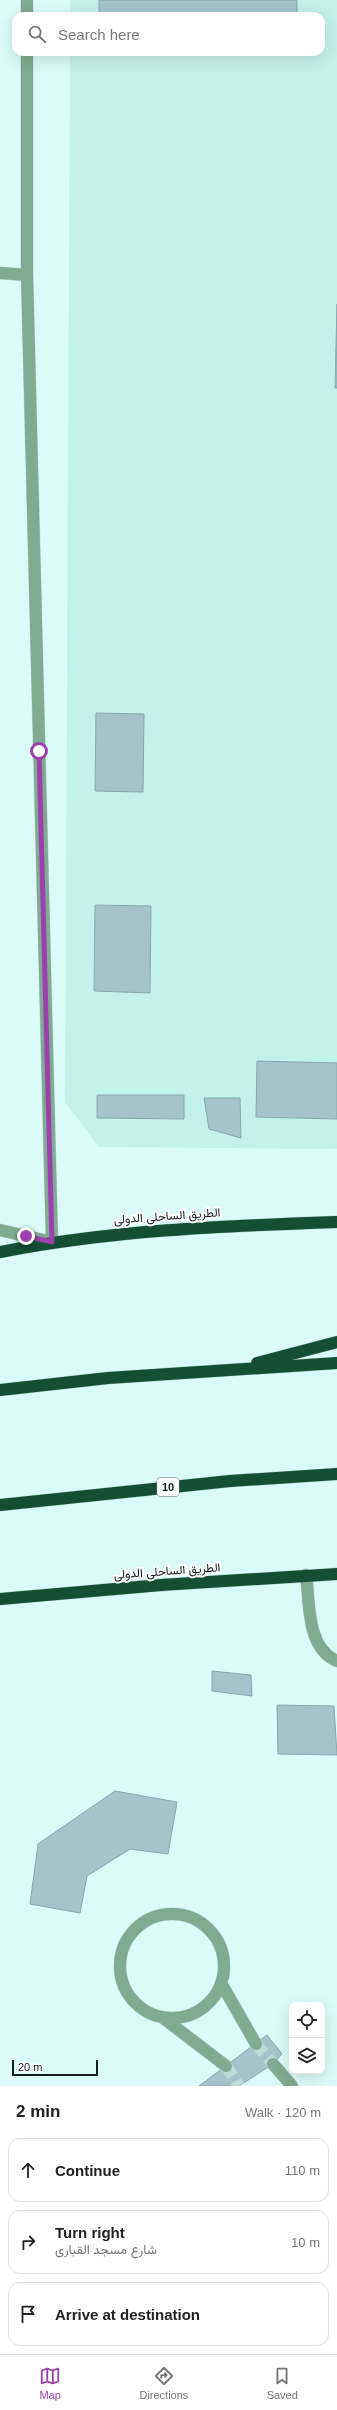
<!DOCTYPE html>
<meta charset="utf-8">
<style>
:root{--surface:#fff;--page:#f6f6f6;--text:#222;--muted:#767676;--line:#e0e0e0;--accent:#9c41ac}
body{margin:0;font-family:Arial,Vazirmatn,sans-serif;background:var(--page);color:var(--text)}
.controls{position:absolute;right:12px;bottom:12px;display:grid;overflow:hidden;border-radius:8px;box-shadow:0 4px 16px #0002}
.controls button{width:36px;height:36px;display:grid;place-items:center;padding:0;border:0;border-bottom:1px solid var(--line);background:var(--surface);color:var(--text);font:20px sans-serif}
.scale{position:absolute;left:12px;bottom:10px;width:86px;box-sizing:border-box;padding-left:4px;border:2px solid #111d1c;border-top:0;font-size:11px;line-height:14px;white-space:nowrap;color:#111d1c;-webkit-text-stroke:3px #fff;paint-order:stroke}
.stop{position:absolute;width:12px;height:12px;margin:-9px;border:3px solid #9c41ac;border-radius:50%;background:#fff}
.stop.end{background:#9c41ac;border-color:#fff;box-shadow:0 1px 4px #0008}
.list{margin:0;padding:0;list-style:none}
h2{display:flex;justify-content:space-between;align-items:center;height:52px;margin:0;padding:0 16px;font-size:17px}
h2 small{font-size:13px;font-weight:400;color:var(--muted)}
.list li{display:grid;grid-template-columns:26px 1fr auto;gap:12px;align-items:center;box-sizing:border-box;height:64px;margin:0 8px 8px;padding:0 8px;border:1px solid var(--line);border-radius:12px}
.list b{display:block;font-size:15px;white-space:nowrap}
.list p{margin:0;font-size:13px;white-space:nowrap;color:var(--muted)}
.list em{font-size:13px;font-style:normal;color:var(--muted)}
.icon{flex:none;width:22px;height:22px;fill:none;stroke:currentColor;stroke-width:2;stroke-linecap:round;stroke-linejoin:round}
.map{position:relative;flex:none;width:337px;height:2086px;overflow:hidden}
.search{position:absolute;background:var(--surface);box-shadow:0 4px 16px #0002;left:12px;right:12px;top:12px;height:44px;display:flex;align-items:center;gap:10px;box-sizing:border-box;padding:0 14px;border-radius:12px;color:var(--muted);font-size:15px}
.sheet{height:268px;background:var(--surface)}
nav{display:flex;justify-content:space-around;align-items:center;box-sizing:border-box;height:56px;border-top:1px solid var(--line);background:var(--surface);font-size:11px;color:var(--muted)}
nav a{display:grid;justify-items:center;gap:2px}
nav .on{color:var(--accent)}
.map>svg:first-child{display:block}
.built{fill:#c5f1eb}
.building{fill:#a4c3cb;stroke:#87a6ad}
.lines{fill:none;stroke-linecap:round;stroke-linejoin:round}
.minor-tunnel{stroke:#bcdad6;stroke-width:12;stroke-dasharray:12 6;stroke-linecap:butt}
.minor-casing{stroke:#bad7d4;stroke-width:13}
.highway-casing{stroke:#bad7d4;stroke-width:13}
.minor{stroke:#81aa92;stroke-width:12}
.highway{stroke:#144e34;stroke-width:12}
.route{stroke:#9c41ac;stroke-width:5}
.labels{text-anchor:middle;stroke-width:4;stroke-linejoin:round;paint-order:stroke}
.shield{fill:#fff;stroke:#586160;stroke-width:1}
.shield-label{font-size:11px;font-weight:bold;fill:#111d1c}
.street-label{font-size:12px;fill:#111d1c;stroke:#fff}
</style>
<div class="map">
<svg width="337" height="2086" viewBox="0 0 337 2086">
<rect width="100%" height="100%" fill="#dafbf7"/>
<path class="built" d="M70 0H337V1149L99 1147 65 1102 70 52H321V16H70Z"/>
<path class="building" d="M99 0H297V16H99Z
M337 304V388H335Z
M96 713 144 714 143 792 95 791Z
M95 905 151 906 150 993 94 991Z
M257 1061 337 1063V1119L256 1117Z
M97 1095H184V1119L97 1118Z
M204 1098H240L241 1138 209 1129Z
M212 1671 251 1675 252 1696 212 1691Z
M277 1705 334 1706 337 1755 278 1754Z
M115 1791 177 1802 168 1854 130 1849 87 1876 80 1913 30 1904 38 1844Z
M267 2035 282 2054 273 2064 239 2086H199Z"/>
<g class="lines">
<path class="minor-tunnel" d="M256 2044 273 2064
M226 2066 239 2086"/>
<defs>
<path id="minor" d="M27 0V16
M0 273 27 275
M0 1230 52 1242 27 275V52
M306 1575C310 1603 306 1648 337 1661
M120 1966a52 52 0 1 1 104 0a52 52 0 1 1-104 0Z
M221 1983 256 2044
M162 2017 226 2066
M273 2064 292 2086"/>
<path id="highway" d="M0 1252C113 1230 222 1226 337 1222
M257 1363 337 1342
M0 1390 108 1378 337 1363
M0 1505 230 1481 337 1474
M0 1599 161 1585 337 1574"/>
</defs>
<use href="#minor" class="minor-casing"/>
<use href="#highway" class="highway-casing"/>
<use href="#minor" class="minor"/>
<use href="#highway" class="highway"/>
</g>
<g class="lines">
<path class="route" d="M26 1236 52 1242 39 751"/>
</g>
<g class="labels">
<rect class="shield" x="157" y="1478" width="22" height="18" rx="3"/>
<g class="shield-label">
<text x="168" y="1491">10</text>
</g>
<g class="street-label">
<text transform="translate(167 1216) rotate(-4)" y="4">الطريق الساحلى الدولى</text>
<text transform="translate(167 1571) rotate(-4)" y="4">الطريق الساحلى الدولى</text>
</g>
</g>
</svg>
<div class="controls">
<button><svg class="icon" aria-label="locate" viewBox="0 0 24 24"><circle cx="12" cy="12" r="6"/><path d="M12 2v4M12 18v4M2 12h4M18 12h4"/></svg></button>
<button><svg class="icon" aria-label="layers" viewBox="0 0 24 24"><path d="M12 4l9 5-9 5-9-5zM3 14l9 5 9-5"/></svg></button>
</div>
<div class="scale">20 m</div>
<div class="stop" style="left:39px;top:751px"></div>
<div class="stop end" style="left:26px;top:1236px"></div>
<div class="search"><svg class="icon" aria-label="search" viewBox="0 0 24 24"><circle cx="10" cy="10" r="6"/><path d="M15 15l6 6"/></svg>Search here</div>
</div>
<section class="sheet">
<h2>2 min<small>Walk · 120 m</small></h2>
<ul class="list">
<li><svg class="icon" aria-label="ahead" viewBox="0 0 24 24"><path d="M12 20V5M6 11l6-6 6 6"/></svg><div><b>Continue</b></div><em>110 m</em></li>
<li><svg class="icon" aria-label="right" viewBox="0 0 24 24"><path d="M7 20v-9h11M14 6l5 5-5 5"/></svg><div><b>Turn right</b><p>شارع مسجد القبارى</p></div><em>10 m</em></li>
<li><svg class="icon" aria-label="arrive" viewBox="0 0 24 24"><path d="M6 21V4h12l-3 4 3 4H6"/></svg><div><b>Arrive at destination</b></div></li>
</ul>
</section>
<nav>
<a class="on"><svg class="icon" aria-label="map" viewBox="0 0 24 24"><path d="M3 6l6-2 6 2 6-2v14l-6 2-6-2-6 2zM9 4v14M15 6v14"/></svg>Map</a>
<a><svg class="icon" aria-label="directions" viewBox="0 0 24 24"><path d="M12 3l9 9-9 9-9-9zM9 14v-3h6M13 9l2 2-2 2"/></svg>Directions</a>
<a><svg class="icon" aria-label="saved" viewBox="0 0 24 24"><path d="M7 4h10v16l-5-4-5 4z"/></svg>Saved</a>
</nav>
